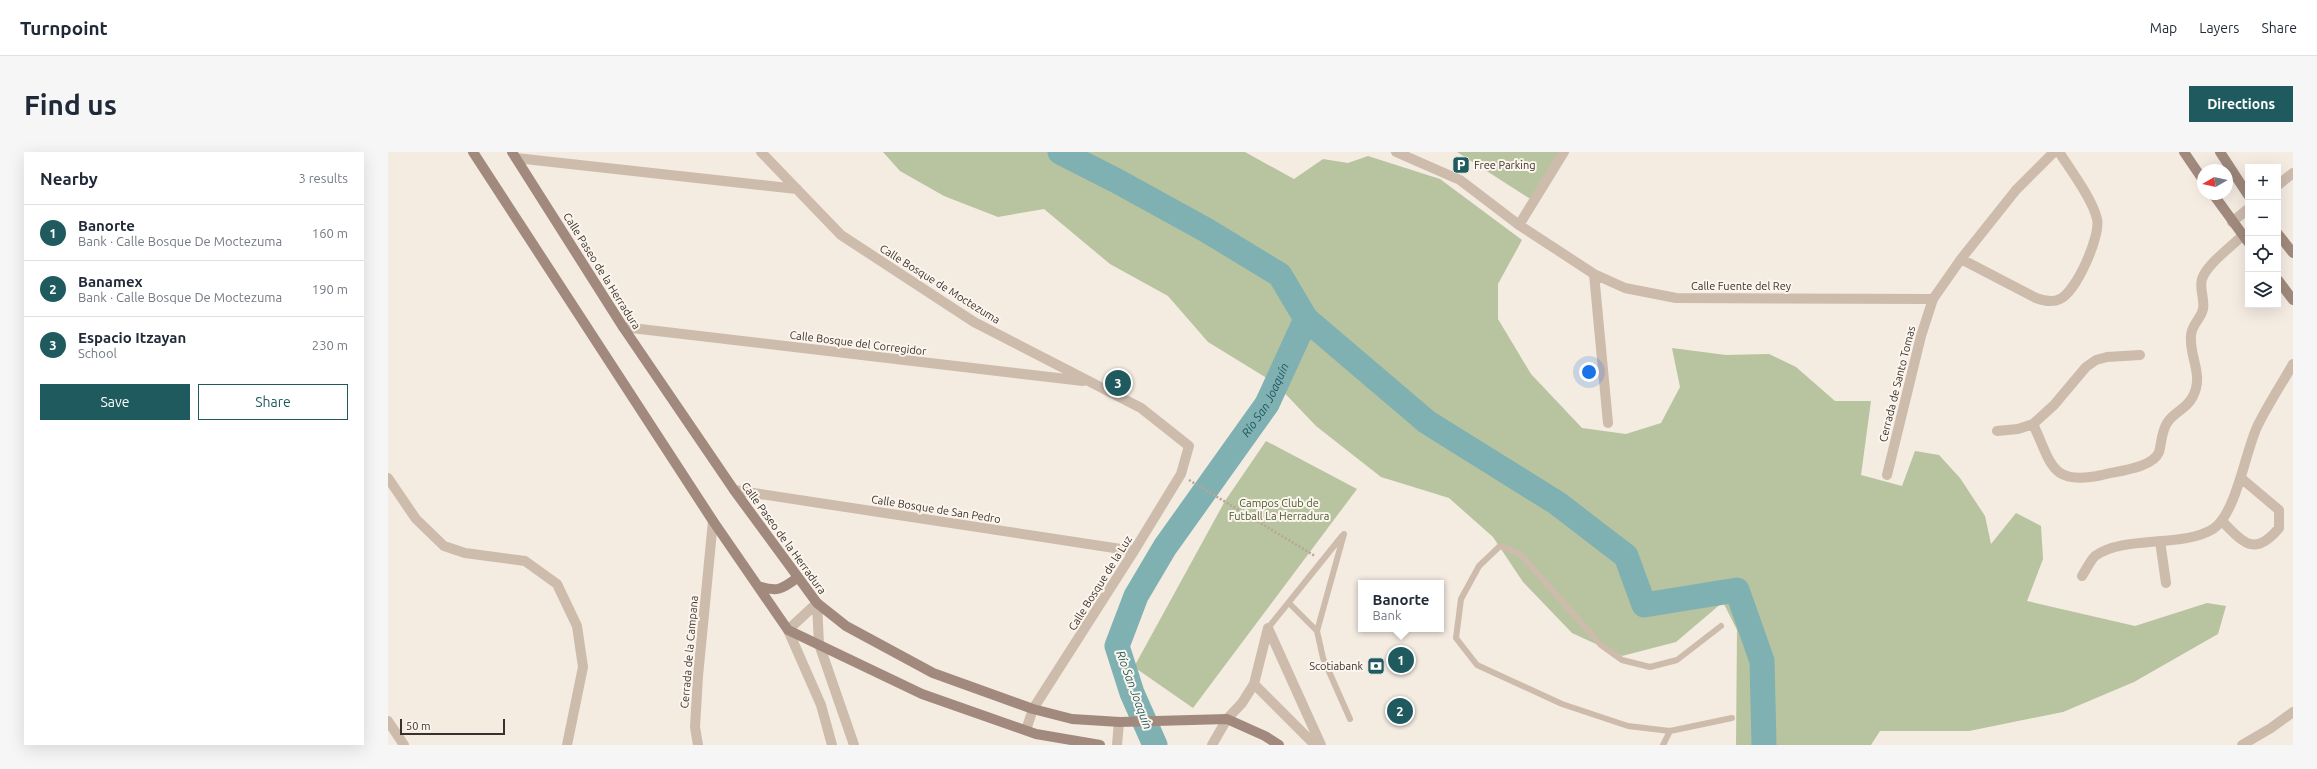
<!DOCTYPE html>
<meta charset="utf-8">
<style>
:root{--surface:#fff;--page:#f6f6f7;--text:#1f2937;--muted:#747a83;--line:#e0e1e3;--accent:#1f5a5e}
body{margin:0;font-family:Ubuntu,sans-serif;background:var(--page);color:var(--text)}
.controls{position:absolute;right:12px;top:12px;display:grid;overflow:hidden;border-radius:0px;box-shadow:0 4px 16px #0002}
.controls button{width:36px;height:36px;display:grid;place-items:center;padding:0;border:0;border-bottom:1px solid var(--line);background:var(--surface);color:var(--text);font:20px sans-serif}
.compass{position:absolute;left:1809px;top:12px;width:36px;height:36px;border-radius:50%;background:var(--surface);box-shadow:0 4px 16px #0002;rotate:261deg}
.scale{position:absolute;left:12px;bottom:10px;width:105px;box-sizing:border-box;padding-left:4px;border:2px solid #3b302b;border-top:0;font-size:11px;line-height:14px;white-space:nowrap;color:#3b302b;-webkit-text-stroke:3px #fbf5ee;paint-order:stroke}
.you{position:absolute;left:1201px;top:220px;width:14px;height:14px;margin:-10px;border:3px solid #fff;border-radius:50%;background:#1a73e8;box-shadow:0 0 0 6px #1a73e833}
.badge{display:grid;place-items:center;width:26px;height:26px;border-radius:50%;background:var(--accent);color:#fff;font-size:13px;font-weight:700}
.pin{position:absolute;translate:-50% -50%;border:2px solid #fff;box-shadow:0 1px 4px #0006}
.popup{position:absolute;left:970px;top:428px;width:86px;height:52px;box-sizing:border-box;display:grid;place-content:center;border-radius:0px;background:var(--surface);filter:drop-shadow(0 1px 3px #0005);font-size:13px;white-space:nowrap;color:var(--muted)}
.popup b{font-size:15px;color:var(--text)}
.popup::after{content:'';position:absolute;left:50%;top:100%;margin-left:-8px;border:8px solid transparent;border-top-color:var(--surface)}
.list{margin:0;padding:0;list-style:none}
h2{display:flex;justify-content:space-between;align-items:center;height:52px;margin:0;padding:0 16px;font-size:17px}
h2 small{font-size:13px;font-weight:400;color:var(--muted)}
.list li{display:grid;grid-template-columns:26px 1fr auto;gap:12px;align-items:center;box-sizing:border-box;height:56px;padding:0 16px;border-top:1px solid var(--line)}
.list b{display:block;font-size:15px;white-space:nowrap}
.list p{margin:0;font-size:13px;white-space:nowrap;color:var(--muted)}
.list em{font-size:13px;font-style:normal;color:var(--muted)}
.actions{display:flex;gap:8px;padding:12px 16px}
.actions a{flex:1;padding:9px 0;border:1px solid var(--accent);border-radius:0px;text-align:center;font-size:14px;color:var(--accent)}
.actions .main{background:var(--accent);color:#fff}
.icon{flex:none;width:22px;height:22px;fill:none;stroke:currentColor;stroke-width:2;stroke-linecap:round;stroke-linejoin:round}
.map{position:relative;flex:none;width:1905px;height:593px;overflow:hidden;border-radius:0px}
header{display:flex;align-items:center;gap:24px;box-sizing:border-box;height:56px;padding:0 20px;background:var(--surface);border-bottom:1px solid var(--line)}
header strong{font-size:19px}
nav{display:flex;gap:22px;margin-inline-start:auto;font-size:14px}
.intro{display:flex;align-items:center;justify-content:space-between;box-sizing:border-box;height:96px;padding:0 24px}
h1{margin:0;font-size:28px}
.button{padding:10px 18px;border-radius:0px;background:var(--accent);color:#fff;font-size:14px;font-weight:700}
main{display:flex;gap:24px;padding:0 24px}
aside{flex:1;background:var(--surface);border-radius:0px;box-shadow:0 4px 16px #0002}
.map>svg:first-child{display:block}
.green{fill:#b8c4a0}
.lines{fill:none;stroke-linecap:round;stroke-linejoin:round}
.river{stroke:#7fb0b2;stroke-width:25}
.path{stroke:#b9a596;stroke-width:2.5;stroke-dasharray:2 2;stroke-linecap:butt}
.lane{stroke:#cdbbac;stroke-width:6}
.street{stroke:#cdbbac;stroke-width:10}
.secondary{stroke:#a18a7d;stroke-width:10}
.labels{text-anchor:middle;stroke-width:4;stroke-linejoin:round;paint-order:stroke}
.poi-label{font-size:11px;fill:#3b302b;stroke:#fbf5ee;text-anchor:start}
.street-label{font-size:11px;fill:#3b302b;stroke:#fbf5ee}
.park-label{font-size:11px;fill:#4a5a2e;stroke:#fbf5ee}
.water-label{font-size:12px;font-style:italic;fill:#1f5a5e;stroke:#fbf5ee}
</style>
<header>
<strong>Turnpoint</strong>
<nav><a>Map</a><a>Layers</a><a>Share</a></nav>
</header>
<div class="intro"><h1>Find us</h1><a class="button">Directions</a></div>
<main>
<aside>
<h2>Nearby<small>3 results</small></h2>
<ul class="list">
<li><span class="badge">1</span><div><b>Banorte</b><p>Bank · Calle Bosque De Moctezuma</p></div><em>160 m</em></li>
<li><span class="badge">2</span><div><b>Banamex</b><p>Bank · Calle Bosque De Moctezuma</p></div><em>190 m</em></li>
<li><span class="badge">3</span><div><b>Espacio Itzayan</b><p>School</p></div><em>230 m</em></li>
</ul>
<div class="actions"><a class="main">Save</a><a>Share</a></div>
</aside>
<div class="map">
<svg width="1905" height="593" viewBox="0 0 1905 593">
<rect width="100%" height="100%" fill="#f4ebe1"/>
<path class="green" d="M495 0H857L906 27 935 7 960 11 980 4 1052 27 1134 88 1110 132V167L1143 222 1194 276 1238 282 1273 271 1292 235 1284 196 1338 203 1381 202 1408 215 1447 249H1483L1473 323 1514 334 1527 299 1551 303 1572 326 1597 364 1603 392 1628 361 1653 374 1655 407 1639 449 1747 474 1819 451 1838 454 1830 482 1746 530 1675 560 1581 579H1492L1483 593H1348L1349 478 1335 450 1288 490 1234 504 1184 481 1135 430 1105 385 1061 346 993 325 928 274 887 231 820 190 780 144 722 112 656 57 610 65 556 44 512 19Z
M1069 0H1174L1144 48Z
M878 289 969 337 805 556 746 515 837 349Z"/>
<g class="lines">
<g class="river">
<path d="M672 0 729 29 818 78 892 123 918 167 1039 270 1169 351 1238 404 1256 453 1349 438 1374 509 1376 593"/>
<path id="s1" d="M767 593 744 541 729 494 748 444 777 395 879 252 918 167"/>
</g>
<path class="path" d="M801 328 927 404"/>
<path class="lane" d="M956 382 929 479 935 506 962 567
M901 451 929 479
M1333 474 1289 508 1262 515 1234 508 1213 493 1132 402 1112 394 1091 414 1073 447 1068 486 1089 513 1174 552 1240 574 1282 579 1344 566
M880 476 954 384
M1275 593 1282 579"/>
<path class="street" d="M373 0 453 83 586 170 753 256 801 294 793 322 746 399 645 557 638 578
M1008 0 1072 28 1131 73 1206 122 1237 136 1288 146 1545 147
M128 6 409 37
M1890 33 1905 21
M1844 70 1860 57
M1131 73 1176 0
M1573 107 1648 146C1656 149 1664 151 1672 147 1688 140 1713 84 1709 67 1705 48 1682 17 1671 0
M1206 122 1220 271
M235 175 695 229
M1752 203 1719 205 1708 208 1698 215 1666 253 1645 272C1664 312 1662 334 1714 323 1729 319 1765 316 1771 300 1774 290 1773 281 1779 271 1785 261 1798 257 1804 246 1817 223 1801 206 1803 184 1803 173 1813 167 1815 157 1817 147 1811 137 1814 127 1818 113 1844 94 1855 83
M1609 279 1630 277 1645 272
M1499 323 1533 184 1545 147 1573 107 1628 38 1666 0
M0 326 28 367 56 394 77 401 137 409 169 432 189 474 195 515 179 593
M346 338 746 399
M1834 369C1855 390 1866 406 1891 376V358L1853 326
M1772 389 1778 431
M1694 424C1698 418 1702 409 1707 404 1736 383 1794 396 1825 377 1848 362 1857 301 1869 275 1879 254 1893 233 1905 212
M429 451 400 478 433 553 444 593
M429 451 431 492 466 593
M880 476 933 593
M866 532 927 593
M0 569 16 593
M310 593 307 575 310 524 325 369
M729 593 731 570
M824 593 839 567 854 551 866 532 880 476
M1854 593 1883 576 1905 560"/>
<path class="secondary" d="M85 0 325 369 400 478 534 542 648 582 712 593
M124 0 235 175 346 338 429 451 458 474 545 521 645 557 684 567 732 570 839 567 877 584 891 593
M1796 0 1815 28
M1832 0 1860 43
M1825 42 1860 90
M1890 82 1905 101
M1890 128 1905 148
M370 434C389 440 393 438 409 426"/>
</g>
<defs>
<symbol id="parking-square" viewBox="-11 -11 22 22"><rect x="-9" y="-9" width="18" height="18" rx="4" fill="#1f5a5e" stroke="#fbf5ee"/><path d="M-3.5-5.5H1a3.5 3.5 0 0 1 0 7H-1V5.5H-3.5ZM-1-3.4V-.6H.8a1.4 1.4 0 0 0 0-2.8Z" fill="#fff"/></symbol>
<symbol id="bank-square" viewBox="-11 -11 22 22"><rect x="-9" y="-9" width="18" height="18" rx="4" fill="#1f5a5e" stroke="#fbf5ee"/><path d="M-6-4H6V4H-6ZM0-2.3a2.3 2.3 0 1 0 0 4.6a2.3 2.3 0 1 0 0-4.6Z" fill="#fff"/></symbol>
</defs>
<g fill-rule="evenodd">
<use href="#parking-square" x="1063" y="3" width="20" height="20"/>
<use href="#bank-square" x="978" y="504" width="20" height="20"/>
</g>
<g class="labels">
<g class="poi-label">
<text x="1086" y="17">Free Parking</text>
<text x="975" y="518" text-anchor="end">Scotiabank</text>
</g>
<g class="street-label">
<text transform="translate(214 119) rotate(58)" y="4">Calle Paseo de la Herradura</text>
<text transform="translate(552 132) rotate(32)" y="4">Calle Bosque de Moctezuma</text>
<text x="1353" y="138">Calle Fuente del Rey</text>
<text transform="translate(470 191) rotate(7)" y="4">Calle Bosque del Corregidor</text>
<text transform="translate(1509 232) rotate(-76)" y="4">Cerrada de Santo Tomas</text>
<text transform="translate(548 357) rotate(9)" y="4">Calle Bosque de San Pedro</text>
<text transform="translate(396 386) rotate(54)" y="4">Calle Paseo de la Herradura</text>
<text transform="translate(712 431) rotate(-58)" y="4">Calle Bosque de la Luz</text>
<text transform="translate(301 500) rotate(-85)" y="4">Cerrada de la Campana</text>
</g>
<g class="park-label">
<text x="891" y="355">Campos Club de<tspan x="891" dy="13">Futball La Herradura</tspan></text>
</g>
<g class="water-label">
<text dy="4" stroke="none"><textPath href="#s1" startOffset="395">Río San Joaquín</textPath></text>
<text transform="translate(746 538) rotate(70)" y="4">Río San Joaquín</text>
</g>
</g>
</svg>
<div class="controls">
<button>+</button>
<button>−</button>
<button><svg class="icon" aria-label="locate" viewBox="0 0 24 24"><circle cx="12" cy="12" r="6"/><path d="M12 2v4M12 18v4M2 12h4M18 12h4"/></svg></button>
<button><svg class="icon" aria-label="layers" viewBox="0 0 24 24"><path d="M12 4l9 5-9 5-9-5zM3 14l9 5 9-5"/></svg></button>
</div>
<svg class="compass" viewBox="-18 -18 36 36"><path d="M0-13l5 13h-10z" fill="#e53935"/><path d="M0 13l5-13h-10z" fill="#747a83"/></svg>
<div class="scale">50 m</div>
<div class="you"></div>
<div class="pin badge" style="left:1013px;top:508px">1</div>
<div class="popup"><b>Banorte</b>Bank</div>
<div class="pin badge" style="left:1012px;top:559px">2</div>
<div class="pin badge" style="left:730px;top:231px">3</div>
</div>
</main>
